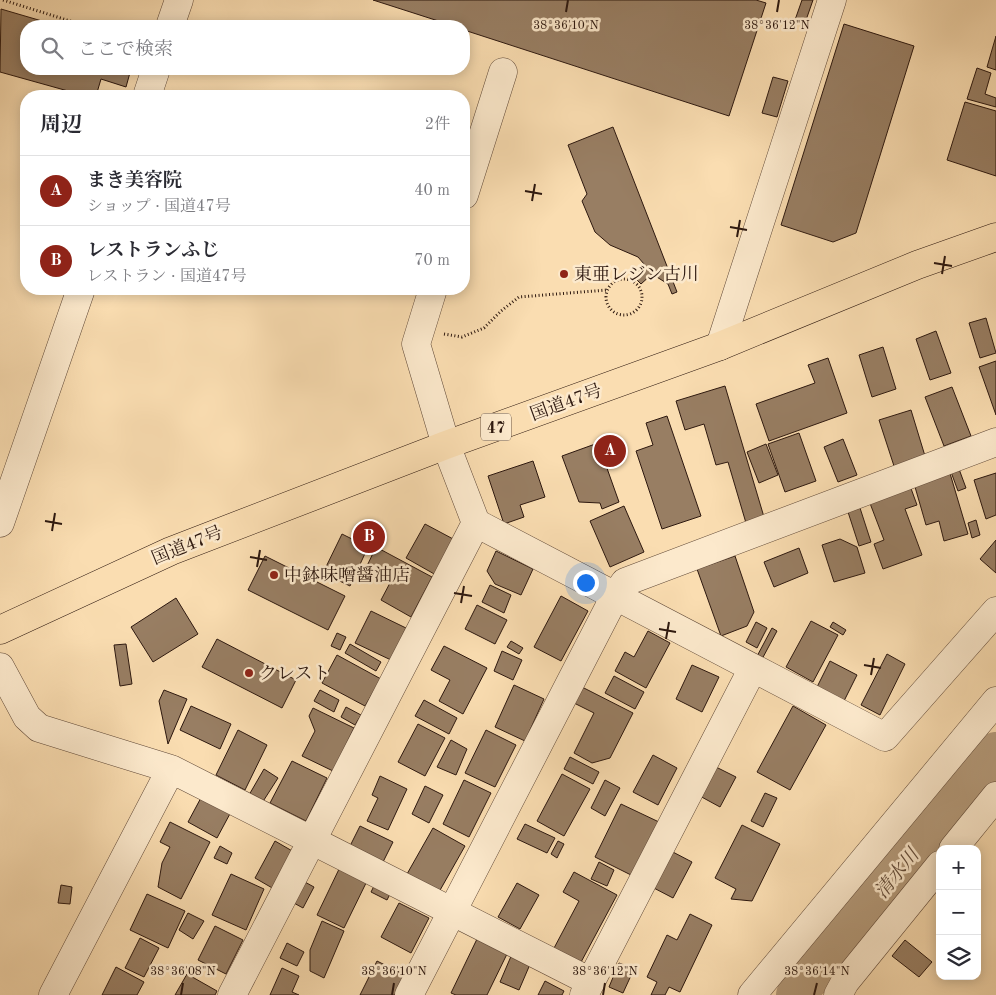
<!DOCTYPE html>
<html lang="ja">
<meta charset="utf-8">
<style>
:root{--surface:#fff;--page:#f7f7f7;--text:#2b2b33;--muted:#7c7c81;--line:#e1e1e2;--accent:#8f2418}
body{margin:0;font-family:"Old Standard TT","Noto Serif JP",serif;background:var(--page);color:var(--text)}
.controls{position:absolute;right:15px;bottom:15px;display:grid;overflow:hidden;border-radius:10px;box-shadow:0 2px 12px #0003}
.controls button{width:45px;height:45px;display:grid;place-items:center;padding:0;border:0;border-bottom:1px solid var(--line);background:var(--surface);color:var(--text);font:25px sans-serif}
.you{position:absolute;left:585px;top:582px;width:18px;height:18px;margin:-12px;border:4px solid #fff;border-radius:50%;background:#1a73e8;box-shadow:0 0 0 8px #1a73e833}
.badge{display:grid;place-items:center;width:32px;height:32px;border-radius:50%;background:var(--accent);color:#fff;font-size:16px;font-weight:700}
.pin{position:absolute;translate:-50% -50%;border:2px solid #fff;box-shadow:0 1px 5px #0006}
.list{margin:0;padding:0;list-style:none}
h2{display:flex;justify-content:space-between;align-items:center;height:65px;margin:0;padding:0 20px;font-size:21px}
h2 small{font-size:16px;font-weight:400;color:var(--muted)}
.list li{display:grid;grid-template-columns:32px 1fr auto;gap:15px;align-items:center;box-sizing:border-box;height:70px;padding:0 20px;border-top:1px solid var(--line)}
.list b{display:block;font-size:19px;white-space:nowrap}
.list p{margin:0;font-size:16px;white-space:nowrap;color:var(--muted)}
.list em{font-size:16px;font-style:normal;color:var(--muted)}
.icon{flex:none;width:28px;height:28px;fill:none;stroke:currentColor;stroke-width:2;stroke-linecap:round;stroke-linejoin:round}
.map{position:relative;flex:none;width:996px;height:995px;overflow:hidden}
.search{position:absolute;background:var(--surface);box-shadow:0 2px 12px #0003;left:20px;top:20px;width:450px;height:55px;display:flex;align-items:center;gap:12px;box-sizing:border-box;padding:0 18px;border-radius:20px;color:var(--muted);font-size:19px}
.panel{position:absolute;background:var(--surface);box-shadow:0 2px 12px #0003;left:20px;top:90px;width:450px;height:205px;border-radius:20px}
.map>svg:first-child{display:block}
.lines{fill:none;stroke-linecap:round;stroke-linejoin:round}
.river{stroke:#b49a7a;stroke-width:40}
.building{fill:#987e63;stroke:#2d180f}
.minor-casing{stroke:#604938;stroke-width:29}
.highway-casing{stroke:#2d180f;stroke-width:29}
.path{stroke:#2d180f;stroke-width:3;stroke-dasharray:1 2.5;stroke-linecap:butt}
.minor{stroke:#fce9cc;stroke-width:28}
.highway{stroke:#faddb1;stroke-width:28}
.ticks{fill:none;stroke:#2d180f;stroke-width:2}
.poi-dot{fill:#8f2418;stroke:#fce9cc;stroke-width:2}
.labels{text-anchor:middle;stroke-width:5;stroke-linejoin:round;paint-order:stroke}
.shield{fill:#fce9cc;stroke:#6b5748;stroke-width:1}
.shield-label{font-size:16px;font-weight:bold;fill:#2d180f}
.poi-label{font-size:18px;fill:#2d180f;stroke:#fce9cc;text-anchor:start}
.street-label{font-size:18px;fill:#2d180f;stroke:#fce9cc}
.water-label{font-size:19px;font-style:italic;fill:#634c3a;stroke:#fce9cc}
.ticks-label{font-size:12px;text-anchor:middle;fill:#2d180f;stroke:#fce9cc;stroke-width:5;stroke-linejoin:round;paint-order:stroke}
</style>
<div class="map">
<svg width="996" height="995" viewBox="0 0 996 995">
<rect width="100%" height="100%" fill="#faddb1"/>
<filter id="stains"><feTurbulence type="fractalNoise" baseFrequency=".004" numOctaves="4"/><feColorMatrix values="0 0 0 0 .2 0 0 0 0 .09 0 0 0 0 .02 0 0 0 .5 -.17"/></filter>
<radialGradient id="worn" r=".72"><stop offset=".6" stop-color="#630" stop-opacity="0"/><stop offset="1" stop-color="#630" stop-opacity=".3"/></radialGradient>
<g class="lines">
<path class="river" d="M796 995 996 752"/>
</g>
<path class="building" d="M373 0H756L766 3 729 116 464 30V26H454Z
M802 0H813L805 23 795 20Z
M1 9 59 26H26V69H131L126 87 101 79 96 96H86L0 72Z
M844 24 914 46 856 233 833 242 781 225Z
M996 36V70L987 67Z
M977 68 991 73 985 94 996 98V107L967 99Z
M773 77 788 81 777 117 762 113Z
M965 102 996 111V176L947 160Z
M613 127 677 292 672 294 668 284 652 274 641 284 632 275 644 264 638 257 610 245 595 232 582 201 587 194 568 145Z
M986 318 996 353 980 358 969 323Z
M936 331 951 373 930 380 916 339Z
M883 347 896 389 872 397 859 355Z
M828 358 847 413 769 441 756 404 815 383 808 365Z
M996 361V415L979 367Z
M725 386 764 517 746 523 728 462 716 465 704 424 685 430 676 401Z
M952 387 971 436 944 446 925 397Z
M911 410 925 456 894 466 879 420Z
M667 416 701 516 662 529 636 451 653 445 646 423Z
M799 433 816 481 785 492 768 444Z
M843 439 857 475 838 482 824 447Z
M598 443 619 502 602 509 600 503 579 502 562 456Z
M766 444 778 475 759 483 747 452Z
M533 461 545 497 520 505 524 517 504 524 488 476Z
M959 469 966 488 958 491 951 472Z
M949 470 968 534 944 541 939 521 926 525 913 480Z
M996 473V515L986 519 974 480Z
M909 483 917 505 905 509 922 555 883 569 874 544 884 540 868 498Z
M624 506 644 552 610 567 590 521Z
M860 508 871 542 859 546 848 512Z
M976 520 980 535 972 538 968 523Z
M425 524 455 540 436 575 406 558Z
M342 534 368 547 350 586 323 573Z
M840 539 857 547 865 573 834 582 822 545Z
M996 540V573L980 559Z
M376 547 432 577 411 617 381 600 391 581 366 568Z
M799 548 808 573 774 587 764 562Z
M496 551 533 569 521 595 495 584 487 571Z
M265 556 345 596 328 630 248 590Z
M735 556 754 612 747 626 721 636 697 569Z
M490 585 511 595 504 613 482 602Z
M561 596 588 611 561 661 534 647Z
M176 598 198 634 153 662 131 627Z
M477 605 507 620 495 644 465 629Z
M371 611 406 628 391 660 355 643Z
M811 621 838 635 813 682 786 667Z
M756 622 767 628 757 648 746 642Z
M833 622 846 630 843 635 830 627Z
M772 628 777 631 761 661 755 660Z
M648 631 670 643 646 688 615 671 625 652 634 657Z
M337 633 346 637 340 650 331 646Z
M217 639 296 680 282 708 202 667Z
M511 641 523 648 519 654 507 647Z
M126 644 132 684 120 686 114 645Z
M350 644 381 662 376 671 345 653Z
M444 646 487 668 463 714 439 701 450 680 431 670Z
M502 651 522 660 513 680 494 671Z
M887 654 905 664 880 715 861 705Z
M337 655 381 679 365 706 322 683Z
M830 661 857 675 844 701 817 687Z
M692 665 719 677 702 712 676 699Z
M614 676 644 692 635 709 605 693Z
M514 685 544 699 525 741 495 727Z
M580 686 633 713 610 758 592 763 574 753 594 713 572 702Z
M164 690 187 699 168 744 159 701Z
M320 690 339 700 334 712 314 701Z
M424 700 457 718 449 734 415 716Z
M191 706 231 724 220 749 180 730Z
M793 706 826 725 790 790 757 772Z
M346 707 361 715 355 725 341 717Z
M313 708 354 728 333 771 302 756 315 731 309 716Z
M418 724 445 738 425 776 398 762Z
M238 730 267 745 245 790 216 775Z
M486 730 516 745 495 787 465 773Z
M451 740 467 749 456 775 437 767Z
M653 755 677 768 658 805 633 792Z
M570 757 599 772 593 784 564 769Z
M292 761 327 778 306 821 270 803Z
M714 766 736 777 720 807 698 795Z
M264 769 278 778 262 803 249 795Z
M562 774 590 789 564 836 537 821Z
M380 776 407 789 388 830 367 821 378 798 372 795Z
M464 780 491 793 469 837 443 824Z
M605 780 620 788 605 816 591 808Z
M425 786 443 795 429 823 412 814Z
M765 793 777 798 763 827 751 821Z
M203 794 232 810 217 838 188 822Z
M621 804 659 822 633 876 595 857Z
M170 822 210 842 181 899 158 887 162 863 170 847 160 842Z
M525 824 555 838 547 853 517 839Z
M742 825 780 844 752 901 731 899 736 889 715 878Z
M360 826 393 842 382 864 349 848Z
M433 828 465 846 439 892 407 874Z
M275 841 294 852 274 889 255 878Z
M558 841 564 844 557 858 551 854Z
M220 846 232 853 227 864 214 858Z
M669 850 692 862 673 898 650 886Z
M599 862 614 870 607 886 591 879Z
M341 865 368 879 344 928 317 915Z
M574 872 617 895 580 964 553 950 579 901 563 892Z
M231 874 264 889 246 930 212 915Z
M303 881 314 887 303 908 292 902Z
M517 883 539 895 520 929 498 917Z
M375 884 391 892 387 900 371 892Z
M61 885 72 887 70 904 58 903Z
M147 894 185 911 168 948 130 930Z
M399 903 429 918 411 953 381 937Z
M188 913 204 921 193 939 179 930Z
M690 914 712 925 680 992 669 987 665 995H651L657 982 647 977 667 935 677 940Z
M322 921 344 931 324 978 310 971V950Z
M215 926 243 940 226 974 198 960Z
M140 938 159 948 144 977 125 968Z
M477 939 507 954 487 995H456L451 993Z
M905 940 932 962 919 977 892 956Z
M287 943 304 952 297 966 280 958Z
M512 954 531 962 519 990 500 982Z
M377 961 405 975 395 995H360Z
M619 963 634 969 623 993 609 987Z
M116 967 144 982 137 995H102Z
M282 968 299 976 292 992 299 995H270Z
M187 974 217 991 215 995H175Z
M545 981 564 991 562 995H538Z"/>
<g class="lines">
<defs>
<path id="minor" d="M170 26 179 0
M147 96 156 69
M464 195 503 72
M433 289 416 344 446 445 476 523 885 737 996 611
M720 346 832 0
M0 523 81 289
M0 667 27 717 39 728 171 769 591 982
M953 849 996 796
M53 995 171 769
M232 995 476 523
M409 995 615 596 625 582 996 442
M584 995 753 668
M752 995 996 701
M838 995 845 982 940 865"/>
<path id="highway" d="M0 630 171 551 446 445 720 346 917 265 996 237"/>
</defs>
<use href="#minor" class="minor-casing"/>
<use href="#highway" class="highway-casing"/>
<path class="path" d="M3 0 86 26
M606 297a18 18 0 1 1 36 0a18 18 0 1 1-36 0Z
M444 334 462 337 484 328 501 311 519 297 607 290"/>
<use href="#minor" class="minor"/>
<use href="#highway" class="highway"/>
</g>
<path class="ticks" d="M566 12 568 0M777 12 779 0M525 191 542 194M532 201 535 184M730 227 747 230M737 237 740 220M934 263 952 266M942 274 945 256M45 521 62 524M52 531 55 513M250 557 267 560M257 567 260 550M454 593 472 596M461 603 464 586M659 629 676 632M666 639 669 622M864 665 881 668M871 675 874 658M181 995 183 983M392 995 394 983M603 995 605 983M814 995 817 983"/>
<g class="poi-dot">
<circle cx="564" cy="274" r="5"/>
<circle cx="274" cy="575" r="5"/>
<circle cx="249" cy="673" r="5"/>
</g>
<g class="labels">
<rect class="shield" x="481" y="413.5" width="30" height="27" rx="4"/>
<g class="shield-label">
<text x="496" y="433">47</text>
</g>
<g class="poi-label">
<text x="574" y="280">東亜レジン古川</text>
<text x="284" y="581">中鉢味噌醤油店</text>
<text x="259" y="679">クレスト</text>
</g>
<g class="street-label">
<text transform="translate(566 402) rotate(-20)" y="6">国道47号</text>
<text transform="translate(187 545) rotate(-22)" y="6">国道47号</text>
</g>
<g class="water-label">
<text transform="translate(896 873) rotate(-51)" y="7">清水川</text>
</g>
</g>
<g class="ticks-label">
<text x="566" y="29">38°36'10"N</text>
<text x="777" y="29">38°36'12"N</text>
<text x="183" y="975">38°36'08"N</text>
<text x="394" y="975">38°36'10"N</text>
<text x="605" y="975">38°36'12"N</text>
<text x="817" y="975">38°36'14"N</text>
</g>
<rect width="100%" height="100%" filter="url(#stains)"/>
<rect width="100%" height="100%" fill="url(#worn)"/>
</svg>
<div class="controls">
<button>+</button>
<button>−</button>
<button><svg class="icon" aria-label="layers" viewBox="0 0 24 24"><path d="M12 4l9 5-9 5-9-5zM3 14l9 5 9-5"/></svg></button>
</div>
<div class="you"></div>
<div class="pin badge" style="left:610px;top:451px">A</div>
<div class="pin badge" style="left:369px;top:537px">B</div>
<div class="search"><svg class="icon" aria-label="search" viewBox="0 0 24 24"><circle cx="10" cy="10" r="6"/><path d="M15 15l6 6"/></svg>ここで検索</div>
<section class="panel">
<h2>周辺<small>2件</small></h2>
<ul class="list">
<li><span class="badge">A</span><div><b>まき美容院</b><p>ショップ · 国道47号</p></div><em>40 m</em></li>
<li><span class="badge">B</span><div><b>レストランふじ</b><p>レストラン · 国道47号</p></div><em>70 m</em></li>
</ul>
</section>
</div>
